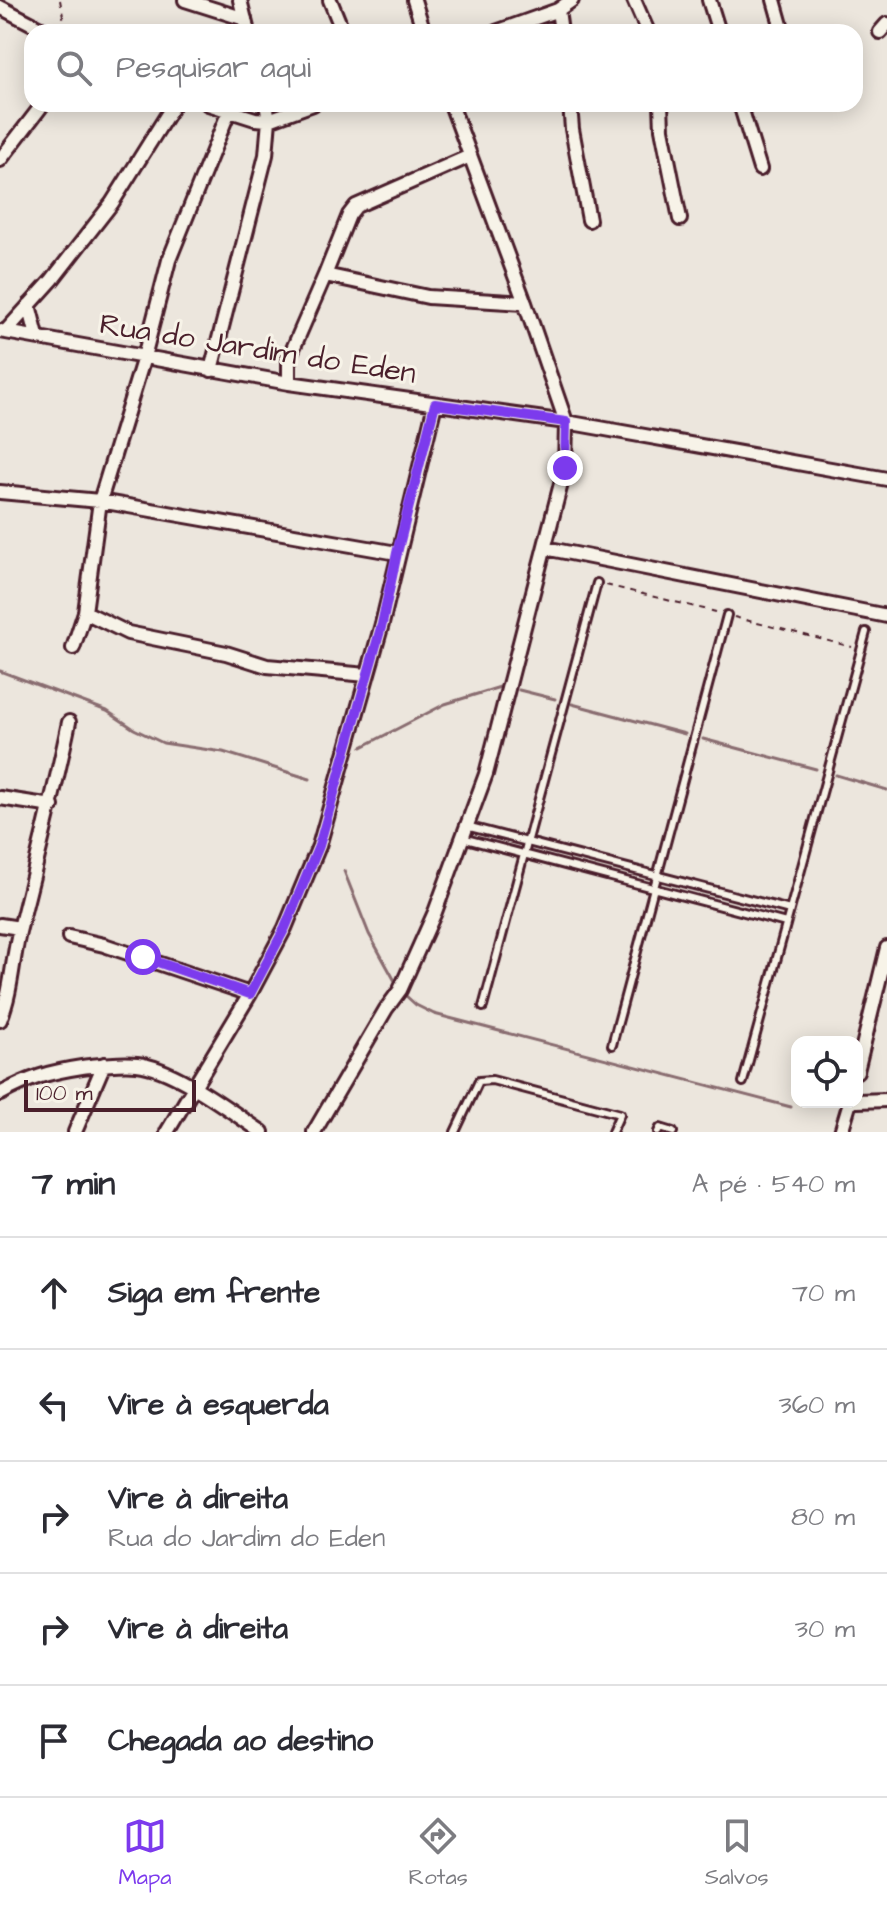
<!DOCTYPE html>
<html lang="pt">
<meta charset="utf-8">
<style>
:root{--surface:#fff;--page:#f7f7f7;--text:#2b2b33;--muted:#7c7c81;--line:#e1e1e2;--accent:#7c3aed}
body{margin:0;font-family:"Architects Daughter",sans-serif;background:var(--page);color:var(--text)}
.controls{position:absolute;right:24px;bottom:24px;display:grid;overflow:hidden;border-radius:16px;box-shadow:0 4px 20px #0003}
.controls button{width:72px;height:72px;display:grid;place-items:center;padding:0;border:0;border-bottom:2px solid var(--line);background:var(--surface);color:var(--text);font:40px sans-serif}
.scale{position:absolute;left:24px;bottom:20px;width:172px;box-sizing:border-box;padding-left:8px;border:4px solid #4a1f2b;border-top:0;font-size:22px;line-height:28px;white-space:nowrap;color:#4a1f2b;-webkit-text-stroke:6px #f7f3e8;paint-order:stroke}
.stop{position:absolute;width:24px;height:24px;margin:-18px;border:6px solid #7c3aed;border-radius:50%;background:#fff}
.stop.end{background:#7c3aed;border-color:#fff;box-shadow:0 2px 8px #0008}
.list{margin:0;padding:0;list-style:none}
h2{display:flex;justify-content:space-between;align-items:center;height:104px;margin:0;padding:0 32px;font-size:34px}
h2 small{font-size:26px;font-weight:400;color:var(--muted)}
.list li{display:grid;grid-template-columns:52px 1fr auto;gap:24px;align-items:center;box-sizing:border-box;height:112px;padding:0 32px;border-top:2px solid var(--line)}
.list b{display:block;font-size:30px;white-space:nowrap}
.list p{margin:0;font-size:26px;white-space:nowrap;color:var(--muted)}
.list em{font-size:26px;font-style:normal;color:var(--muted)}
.icon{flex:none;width:44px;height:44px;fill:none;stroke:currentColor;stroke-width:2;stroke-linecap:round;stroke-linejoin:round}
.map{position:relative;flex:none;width:887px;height:1132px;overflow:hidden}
.search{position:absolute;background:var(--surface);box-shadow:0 4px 20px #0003;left:24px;right:24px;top:24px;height:88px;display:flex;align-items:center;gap:20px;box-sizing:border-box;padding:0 28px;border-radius:24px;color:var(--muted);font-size:30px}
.sheet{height:664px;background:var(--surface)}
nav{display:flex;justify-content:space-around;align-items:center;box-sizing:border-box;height:112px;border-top:2px solid var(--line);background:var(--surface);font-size:22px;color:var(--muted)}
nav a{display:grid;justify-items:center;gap:4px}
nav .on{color:var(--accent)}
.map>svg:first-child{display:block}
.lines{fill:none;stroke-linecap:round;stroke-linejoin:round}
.stream{stroke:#896c6f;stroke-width:3}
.lane-casing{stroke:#4a1f2b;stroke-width:12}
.street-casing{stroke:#4a1f2b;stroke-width:18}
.path{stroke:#4a1f2b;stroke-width:2;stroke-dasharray:6 6;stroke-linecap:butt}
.lane{stroke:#f7f3e8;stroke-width:6}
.street{stroke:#f7f3e8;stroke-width:12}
.route{stroke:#7c3aed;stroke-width:10}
.labels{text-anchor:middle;stroke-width:6;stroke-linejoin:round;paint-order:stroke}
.street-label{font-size:30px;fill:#4a1f2b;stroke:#f7f3e8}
</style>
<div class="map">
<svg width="887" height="1132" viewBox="0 0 887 1132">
<rect width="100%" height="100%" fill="#ece6dd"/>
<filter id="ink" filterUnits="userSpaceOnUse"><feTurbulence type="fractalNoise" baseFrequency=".0125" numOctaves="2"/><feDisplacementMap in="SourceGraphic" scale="16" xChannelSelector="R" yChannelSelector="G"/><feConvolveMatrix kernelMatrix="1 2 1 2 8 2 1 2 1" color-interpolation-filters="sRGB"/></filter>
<g filter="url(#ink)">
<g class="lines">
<path class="stream" d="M0 671 107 711 134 729 163 743 223 752 310 779
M519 690 555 699
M572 704 685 734
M703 739 816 769
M362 747 445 704 500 687
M836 775 887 790
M344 871 369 934 395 981
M405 995 416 1005 434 1014 791 1107"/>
<defs>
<path id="lane" d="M466 826 790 910
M462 838 786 923
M483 1007 597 583
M612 1045 727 615
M743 1082 866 632
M455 1132 479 1081 492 1080 620 1114 612 1132
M658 1132 660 1128 673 1132"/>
<path id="street" d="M185 0 245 19
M240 0 248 32
M330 0 343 32
M414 0 424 32
M634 0 648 32
M709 0 719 32
M774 0 783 32
M0 7 48 32
M558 10 561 32
M496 32 558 10 572 0
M880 32 887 24
M208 104 255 119 269 120 313 104
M570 104 572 129 589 220
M661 104 662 129 680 219
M740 104 760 169
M470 156 356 206 349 215 325 275 428 297 525 303
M0 160 43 104
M29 305 37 336
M0 331 289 383 566 422 887 479
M6 331 52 280 112 203 174 104
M211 370 266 155 269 120 266 104
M289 383V358L325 275
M0 492 100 501 397 553
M545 548 887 616
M85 612 128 633 226 653 267 666 367 675
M73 648 85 612 100 501 144 357 169 260 229 111
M0 798 52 806
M0 925 20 928
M69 937 104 945 250 994
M0 1020C13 988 12 957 21 924 38 857 55 790 69 722
M857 1071 887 948
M0 1094C29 1078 49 1072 82 1067 100 1065 119 1062 137 1064 175 1068 230 1111 262 1132
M857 1101 887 1100
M75 1132 104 1064
M167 1132 250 994 285 928 319 846 382 624 435 404
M314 1132 386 1009 400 990 435 912 486 774 565 468 566 422 525 303 451 104
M841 1132 850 1102"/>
</defs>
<use href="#lane" class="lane-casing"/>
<use href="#street" class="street-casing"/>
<path class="path" d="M60 0 66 32
M606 585 716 612
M734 617 852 647"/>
<use href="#lane" class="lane"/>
<use href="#street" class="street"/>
</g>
</g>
<g class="lines" filter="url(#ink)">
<path class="route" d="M143 957 250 994 285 928 319 846 382 624 397 553 435 404 566 422 565 468"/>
</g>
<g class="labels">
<g class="street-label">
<text transform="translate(258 348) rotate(9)" y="10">Rua do Jardim do Eden</text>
</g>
</g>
</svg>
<div class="controls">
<button><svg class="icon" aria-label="locate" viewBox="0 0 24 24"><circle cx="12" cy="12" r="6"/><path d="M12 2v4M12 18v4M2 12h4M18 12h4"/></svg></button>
</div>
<div class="scale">100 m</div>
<div class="stop" style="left:143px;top:957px"></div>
<div class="stop end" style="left:565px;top:468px"></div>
<div class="search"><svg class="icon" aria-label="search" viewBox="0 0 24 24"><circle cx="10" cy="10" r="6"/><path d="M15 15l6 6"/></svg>Pesquisar aqui</div>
</div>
<section class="sheet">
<h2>7 min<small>A pé · 540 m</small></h2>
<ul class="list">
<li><svg class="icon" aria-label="ahead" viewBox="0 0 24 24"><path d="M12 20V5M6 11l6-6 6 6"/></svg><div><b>Siga em frente</b></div><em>70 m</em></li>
<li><svg class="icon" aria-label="left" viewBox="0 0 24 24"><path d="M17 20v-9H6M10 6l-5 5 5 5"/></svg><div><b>Vire à esquerda</b></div><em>360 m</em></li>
<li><svg class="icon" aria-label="right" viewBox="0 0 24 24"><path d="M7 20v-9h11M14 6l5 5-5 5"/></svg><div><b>Vire à direita</b><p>Rua do Jardim do Eden</p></div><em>80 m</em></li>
<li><svg class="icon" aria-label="right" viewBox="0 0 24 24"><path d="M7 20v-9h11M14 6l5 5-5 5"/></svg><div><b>Vire à direita</b></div><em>30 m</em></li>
<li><svg class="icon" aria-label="arrive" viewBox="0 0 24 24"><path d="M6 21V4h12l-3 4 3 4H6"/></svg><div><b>Chegada ao destino</b></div></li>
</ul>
</section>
<nav>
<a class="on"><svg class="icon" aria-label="map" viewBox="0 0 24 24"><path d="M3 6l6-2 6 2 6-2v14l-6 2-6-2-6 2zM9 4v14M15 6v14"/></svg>Mapa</a>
<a><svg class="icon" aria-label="directions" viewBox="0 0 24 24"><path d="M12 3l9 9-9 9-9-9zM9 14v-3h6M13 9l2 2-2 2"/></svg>Rotas</a>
<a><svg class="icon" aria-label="saved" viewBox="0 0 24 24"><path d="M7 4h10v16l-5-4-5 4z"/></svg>Salvos</a>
</nav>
